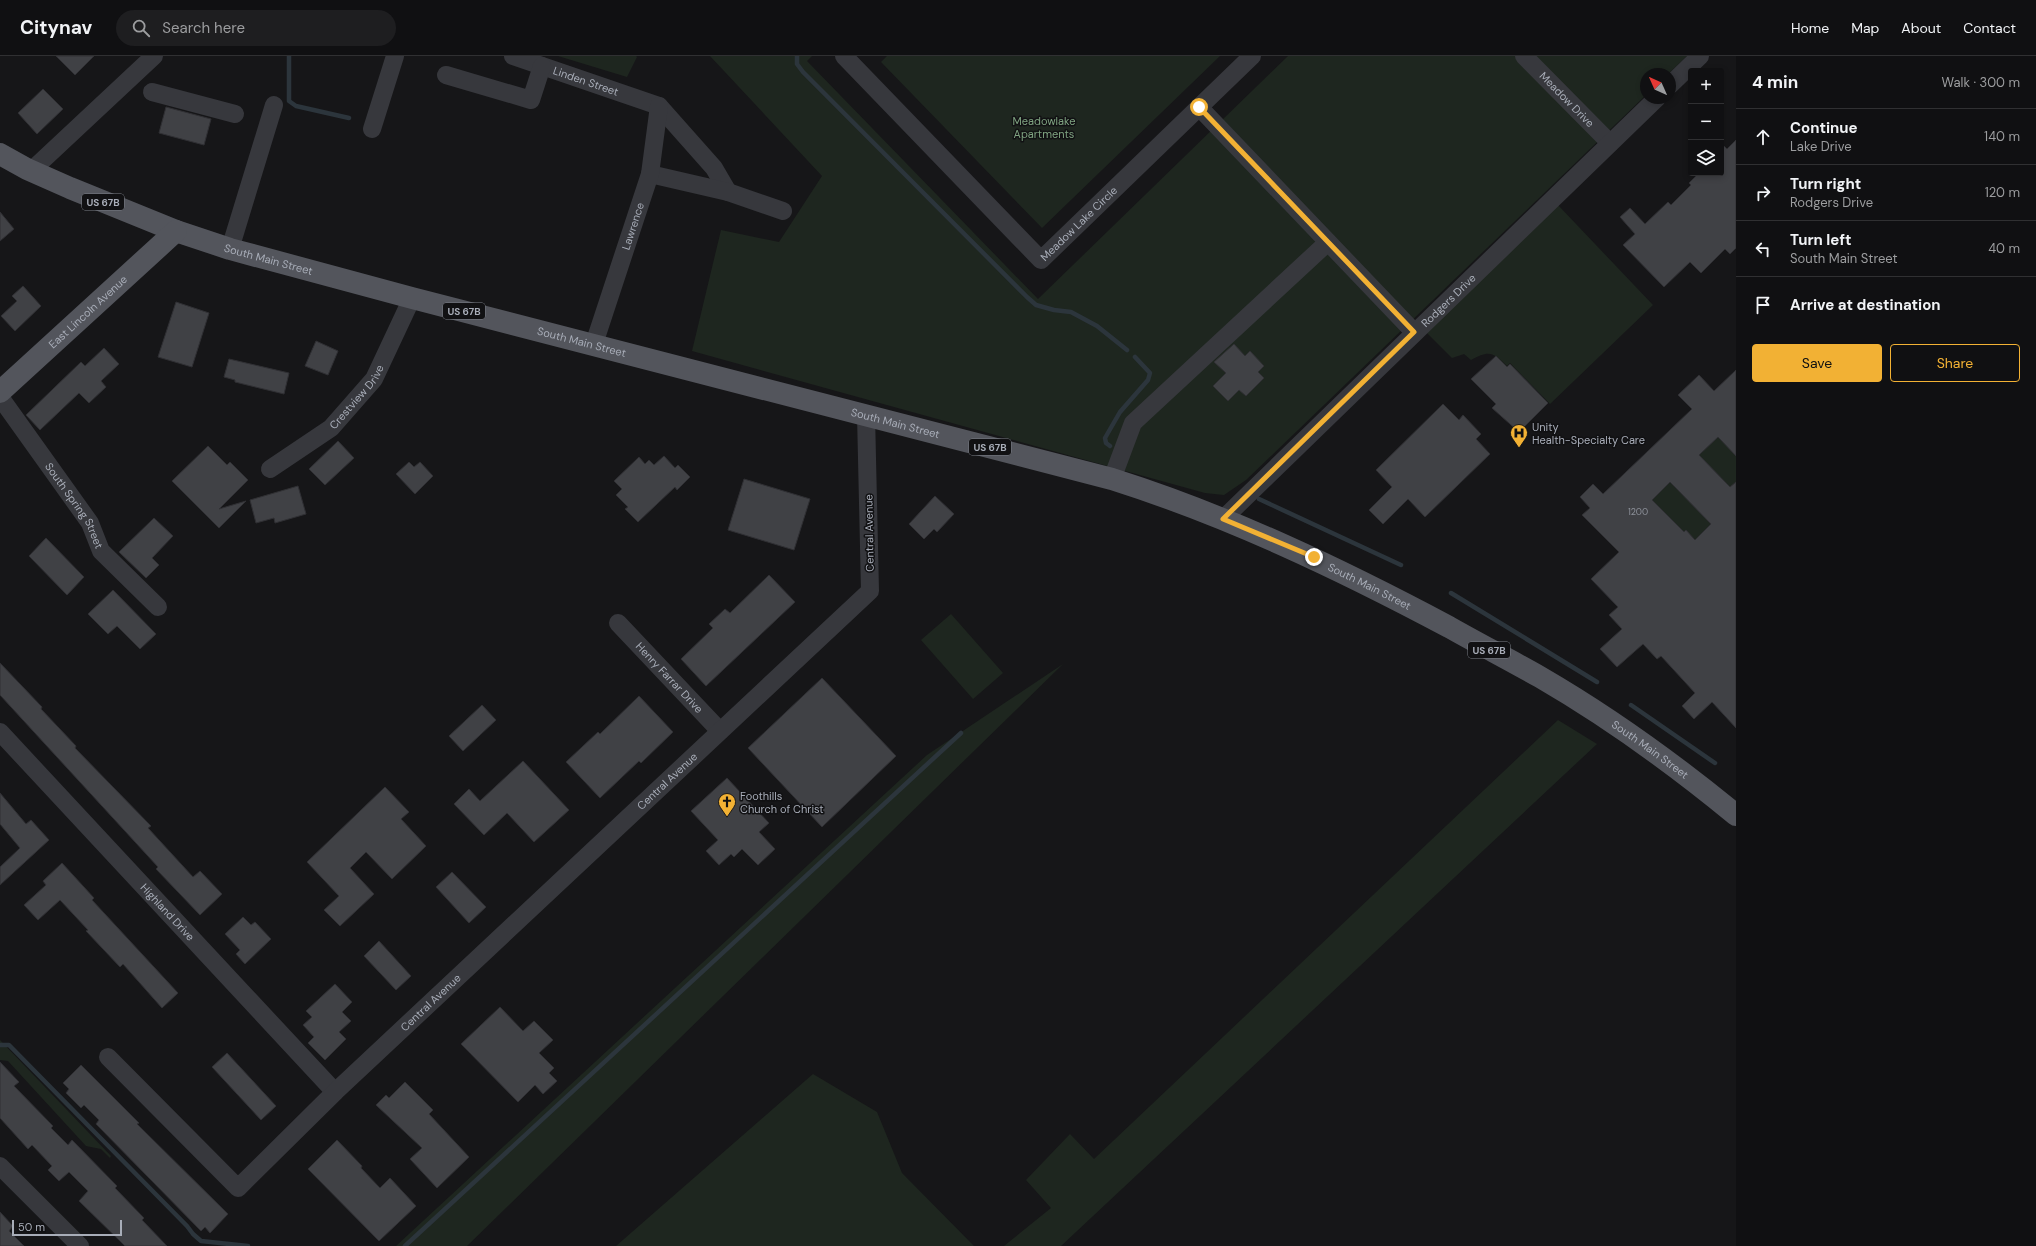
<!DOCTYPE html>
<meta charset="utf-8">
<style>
:root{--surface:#101012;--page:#1e1e20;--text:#f1f3f6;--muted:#9c9d9f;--line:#303032;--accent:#f2b134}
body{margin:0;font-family:"DM Sans",sans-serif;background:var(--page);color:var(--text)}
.controls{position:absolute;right:12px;top:12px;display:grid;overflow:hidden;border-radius:4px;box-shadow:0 2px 6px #0003}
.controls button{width:36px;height:36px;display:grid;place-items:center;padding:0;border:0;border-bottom:1px solid var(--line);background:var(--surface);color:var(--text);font:20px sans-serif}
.compass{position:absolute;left:1640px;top:12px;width:36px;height:36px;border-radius:50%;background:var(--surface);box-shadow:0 2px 6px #0003;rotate:315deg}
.scale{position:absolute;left:12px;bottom:10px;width:110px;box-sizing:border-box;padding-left:4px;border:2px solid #a8adb8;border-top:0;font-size:11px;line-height:14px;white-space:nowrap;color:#a8adb8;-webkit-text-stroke:3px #111113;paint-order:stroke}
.stop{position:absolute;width:12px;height:12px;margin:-9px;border:3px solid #f2b134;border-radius:50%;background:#fff}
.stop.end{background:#f2b134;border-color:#fff;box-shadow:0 1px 4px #0008}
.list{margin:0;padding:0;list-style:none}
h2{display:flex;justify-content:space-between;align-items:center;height:52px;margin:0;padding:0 16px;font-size:17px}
h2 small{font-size:13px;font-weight:400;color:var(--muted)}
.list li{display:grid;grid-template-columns:26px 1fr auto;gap:12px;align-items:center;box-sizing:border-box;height:56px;padding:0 16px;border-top:1px solid var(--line)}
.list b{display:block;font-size:15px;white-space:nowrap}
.list p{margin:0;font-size:13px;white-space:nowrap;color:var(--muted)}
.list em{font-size:13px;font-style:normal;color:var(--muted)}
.actions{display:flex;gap:8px;padding:12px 16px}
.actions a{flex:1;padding:9px 0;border:1px solid var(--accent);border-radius:4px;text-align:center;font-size:14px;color:var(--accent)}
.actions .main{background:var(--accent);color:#111}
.icon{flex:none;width:22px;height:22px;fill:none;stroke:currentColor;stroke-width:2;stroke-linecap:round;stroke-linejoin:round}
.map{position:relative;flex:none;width:1736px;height:1190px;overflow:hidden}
header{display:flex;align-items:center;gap:24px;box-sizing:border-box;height:56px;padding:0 20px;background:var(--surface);border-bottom:1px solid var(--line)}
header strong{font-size:19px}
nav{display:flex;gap:22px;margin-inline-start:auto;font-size:14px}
.search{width:280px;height:36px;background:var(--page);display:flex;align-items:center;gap:10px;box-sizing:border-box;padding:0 14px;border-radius:22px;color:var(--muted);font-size:15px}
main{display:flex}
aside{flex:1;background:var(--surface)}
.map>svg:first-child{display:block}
.green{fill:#1e261f}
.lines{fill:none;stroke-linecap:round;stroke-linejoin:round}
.stream{stroke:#2c353c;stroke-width:4.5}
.building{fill:#404145;stroke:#303034;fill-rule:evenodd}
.minor{stroke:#37383d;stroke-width:18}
.major{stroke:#53555c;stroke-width:22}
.route{stroke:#f2b134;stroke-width:5}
.labels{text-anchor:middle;stroke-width:3;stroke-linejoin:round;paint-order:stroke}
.number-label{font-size:9px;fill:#8e929b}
.shield{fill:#111113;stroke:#7b7e86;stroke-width:1}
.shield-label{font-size:10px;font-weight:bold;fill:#a8adb8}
.street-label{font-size:11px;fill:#a8adb8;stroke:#111113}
.park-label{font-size:11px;fill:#7fa381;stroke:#111113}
.poi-label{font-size:11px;fill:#a8adb8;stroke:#111113;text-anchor:start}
</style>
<header>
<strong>Citynav</strong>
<div class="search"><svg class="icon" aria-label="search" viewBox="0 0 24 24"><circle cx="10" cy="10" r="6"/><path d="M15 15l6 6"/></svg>Search here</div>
<nav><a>Home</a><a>Map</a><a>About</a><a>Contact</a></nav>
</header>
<main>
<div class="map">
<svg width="1736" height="1190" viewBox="0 0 1736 1190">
<rect width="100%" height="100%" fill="#161618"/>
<path class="green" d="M558 0H636L637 1 627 21Z
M710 0H812L807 5 1038 243 1288 0H1687L1668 18H1646V39L1246 424 1224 439 1205 437 692 295 721 174 779 186 822 120Z
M887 0H1220L1042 172 881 6Z
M1557 148 1653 249 1550 348 1510 307 1507 310C1493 296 1489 294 1471 304L1464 298 1452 302 1425 275Z
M1718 381 1736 400V426L1730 431 1699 399Z
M1670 426 1719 476 1697 486 1686 474 1684 476 1652 444Z
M951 558 1003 617 973 643 921 584Z
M1063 608 467 1190H396L927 699Z
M1558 664 1597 688 1061 1190H1004L1051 1152 1026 1124 1070 1078 1094 1103Z
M0 984 111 1100 110 1102 101 1093 86 1090 8 1005 0 1004Z
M813 1018 877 1056 902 1117 974 1190H616Z"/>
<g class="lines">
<path class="stream" d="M289 0V45L296 50 349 62
M797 0V8L803 16 1027 241 1036 249 1054 254 1071 256 1097 270 1127 294
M1110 390 1106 387 1105 382 1120 356 1148 324 1150 317 1135 301
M1259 443 1401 509
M1451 537 1597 626
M1631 649 1715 707
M0 989H9L187 1170 193 1178 201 1185 248 1190
M405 1190 961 677"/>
</g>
<path class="building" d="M56 0H94L75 19Z
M43 33 63 53 37 78 18 57Z
M166 51 211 63 204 89 159 77Z
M1736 84V192L1730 198 1725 193 1701 217 1690 206 1664 231 1623 189 1635 178 1620 161 1630 152 1645 168 1668 146 1671 149 1691 129 1689 127 1699 117H1721V87L1727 93Z
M0 156 14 173 0 185Z
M23 230 41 250 15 275 1 260 17 245 12 240Z
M176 246 209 257 192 311 158 301Z
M316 285 338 295 328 319 305 310Z
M1234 288 1245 300 1250 295 1264 310 1258 316 1264 322 1246 340 1239 334 1228 345 1213 330 1226 317 1214 306Z
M104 292 119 308 101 325 106 331 89 347 79 337 40 374 26 359 81 306 85 310Z
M1496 300 1507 311 1510 308 1548 347 1519 376 1492 352 1496 348 1471 323Z
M229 303 289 317 284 338 235 326V324L224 321Z
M1736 314V400L1718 381 1699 399 1730 431 1736 426V672L1712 646 1694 663 1682 650 1695 637 1661 600 1657 603 1643 588 1617 611 1600 593 1622 573 1609 559 1618 551 1591 523 1619 496 1582 459 1590 452 1580 441 1593 428 1603 438 1692 353 1678 339 1699 319 1714 335ZM1670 426 1711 468 1695 484 1686 474 1684 476 1652 444Z
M1443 348 1459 364 1463 359 1481 378 1476 383 1490 398 1425 461 1408 443 1383 468 1369 454 1392 431 1376 414Z
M338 385 354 402 325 429 309 413Z
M208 390 227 409 230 406 248 424 219 453 246 445 219 472 172 425Z
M664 400 675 412 678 409 690 421 677 434 675 431 638 466 625 453 628 451 616 439 622 433 614 425 639 401 645 408 649 404 654 409Z
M409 406 414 411 420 406 433 420 415 438 396 418Z
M744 423 810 443 794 494 728 474Z
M298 430 306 458 275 467 274 462 256 467 250 444Z
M935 440 954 458 937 476 934 473 924 483 909 468Z
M154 462 173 480 152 502 159 509 146 522 119 496Z
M46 482 84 521 67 539 29 500Z
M769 519 795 546 706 630 681 603 713 572 709 568 725 553 730 557Z
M113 534 156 578 140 593 117 570 108 578 88 558Z
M0 607 42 651 41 653 76 690 75 692 151 770 148 772 193 821 200 815 222 838 200 859 156 813 158 811 0 639Z
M822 622 896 700 822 771 748 692Z
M639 640 673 676 641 707 639 705 600 742 566 706 598 676 600 678Z
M482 649 496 664 463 695 449 680Z
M523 705 569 754 534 786 507 757 484 779 454 748 469 733 480 745Z
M727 722 769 767 759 776 775 793 758 809 742 793 734 801 731 798 719 809 706 795 718 784 691 755Z
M385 731 409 756 401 763 426 790 392 823 366 796 350 812 374 838 340 870 324 854 339 840 307 806Z
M0 737 26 768 31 764 49 784 0 829V811L20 792 0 768Z
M62 807 94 842 92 844 178 937 162 952 123 908 120 911 86 875 88 874 60 844 38 864 24 849 46 829 43 825Z
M452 816 486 851 469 867 436 831Z
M243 861 251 869 255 866 271 883 245 908 236 898 240 894 225 878Z
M379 885 411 920 396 934 364 900Z
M335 928 352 946 342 956 351 965 339 976 346 983 325 1004 308 987 314 981 303 969 312 961 306 955Z
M500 951 523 975 534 965 553 984 539 997 554 1012 549 1017 557 1025 543 1038 535 1029 518 1046 461 988Z
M227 997 276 1050 261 1064 212 1011Z
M0 1006 19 1026 14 1030 53 1070 51 1072 68 1089 72 1084 117 1130 115 1132 144 1162 142 1164 167 1190H125L79 1145 88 1135 69 1116 59 1125 48 1114 52 1110 32 1089 28 1093 0 1062Z
M81 1009 139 1067 137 1068 228 1158 210 1177 205 1171 201 1175 96 1068 99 1064 84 1049 81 1052 66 1037 69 1033 63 1027Z
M405 1026 433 1054 429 1058 469 1101 437 1132 410 1103 422 1092 376 1049 386 1039 389 1042Z
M337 1084 362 1110 361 1112 380 1132 390 1122 416 1150 379 1185 308 1113Z
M0 1156 13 1170 9 1175 24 1190H0Z"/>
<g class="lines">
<g class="minor">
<path id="s1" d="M513 0 659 50 714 112 728 136"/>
<path id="s2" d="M844 0 1041 204 1252 0"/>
<path id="s3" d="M1524 0 1610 87"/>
<path d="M446 19 531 44 542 10"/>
<path d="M1670 29 1700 0"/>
<path d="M152 36 235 58"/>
<path d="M1199 51 1414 276"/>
<path d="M372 73 395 0"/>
<path d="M31 115 154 0"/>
<path d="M650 118 728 136 783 155"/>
<path d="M230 193 274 49"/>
<path id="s4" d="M594 288 650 118 659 50"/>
<path id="s5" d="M0 341 90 467 101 495 158 551"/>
<path id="s6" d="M270 413 331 372 374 323 412 242"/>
<path d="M1112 423 1133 367 1328 186"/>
<path id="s7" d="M1223 463 1657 42"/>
<path id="s8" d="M618 567 720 675"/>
<path id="s9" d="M0 676 335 1036"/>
<path id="s10" d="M108 1001 238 1132 335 1036 870 535 866 358"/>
<path d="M0 1110 80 1190"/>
</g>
<g class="major">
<path id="s11" d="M0 98 27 113 70 132 176 175 230 193 412 242 1112 423C1229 460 1340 513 1449 571 1479 588 1510 604 1540 621 1609 661 1674 708 1736 759"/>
<path id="s12" d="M0 336 176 175"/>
</g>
</g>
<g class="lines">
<path class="route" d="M1199 51 1414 276 1223 463 1314 501"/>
</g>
<defs>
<symbol id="hospital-pin" viewBox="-11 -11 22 30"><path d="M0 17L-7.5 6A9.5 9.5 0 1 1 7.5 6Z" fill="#f2b134" stroke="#111113"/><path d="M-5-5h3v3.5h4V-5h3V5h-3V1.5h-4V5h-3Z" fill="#111"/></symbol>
<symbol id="church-pin" viewBox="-11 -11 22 30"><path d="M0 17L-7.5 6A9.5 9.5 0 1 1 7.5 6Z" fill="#f2b134" stroke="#111113"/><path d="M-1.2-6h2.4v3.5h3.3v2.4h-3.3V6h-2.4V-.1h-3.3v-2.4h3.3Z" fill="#111"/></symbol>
</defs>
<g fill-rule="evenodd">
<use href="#hospital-pin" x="1509" y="367" width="20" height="27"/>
<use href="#church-pin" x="717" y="736" width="20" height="27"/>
</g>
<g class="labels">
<g class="number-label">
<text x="1638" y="459">1200</text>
</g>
<g class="shield">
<rect x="82" y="138" width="42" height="16" rx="3"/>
<rect x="443" y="247" width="42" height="16" rx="3"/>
<rect x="969" y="383" width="42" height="16" rx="3"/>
<rect x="1468" y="586" width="42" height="16" rx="3"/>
</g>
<g class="shield-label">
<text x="103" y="150">US 67B</text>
<text x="464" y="259">US 67B</text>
<text x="990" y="395">US 67B</text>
<text x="1489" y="598">US 67B</text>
</g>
<g class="street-label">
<text dy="4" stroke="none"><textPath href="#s1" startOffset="77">Linden Street</textPath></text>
<text dy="4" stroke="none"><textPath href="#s3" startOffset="61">Meadow Drive</textPath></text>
<text dy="4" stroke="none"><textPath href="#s2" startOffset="336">Meadow Lake Circle</textPath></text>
<text dy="4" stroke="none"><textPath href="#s4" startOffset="124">Lawrence</textPath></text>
<text dy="4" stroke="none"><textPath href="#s11" startOffset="289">South Main Street</textPath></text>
<text dy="4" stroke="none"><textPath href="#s7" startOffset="314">Rodgers Drive</textPath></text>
<text dy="4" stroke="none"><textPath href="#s12" startOffset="119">East Lincoln Avenue</textPath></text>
<text dy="4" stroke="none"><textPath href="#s11" startOffset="613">South Main Street</textPath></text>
<text dy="4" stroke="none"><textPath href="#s6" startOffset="114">Crestview Drive</textPath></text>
<text dy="4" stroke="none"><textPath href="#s11" startOffset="937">South Main Street</textPath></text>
<text dy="4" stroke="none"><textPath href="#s5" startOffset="132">South Spring Street</textPath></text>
<text transform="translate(869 477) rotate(-91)" y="4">Central Avenue</text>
<text dy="4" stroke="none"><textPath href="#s11" startOffset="1440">South Main Street</textPath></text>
<text dy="4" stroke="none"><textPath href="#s8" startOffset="75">Henry Farrar Drive</textPath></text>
<text dy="4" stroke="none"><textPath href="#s11" startOffset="1765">South Main Street</textPath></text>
<text dy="4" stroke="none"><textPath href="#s10" startOffset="776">Central Avenue</textPath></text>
<text dy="4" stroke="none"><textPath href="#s9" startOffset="246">Highland Drive</textPath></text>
<text dy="4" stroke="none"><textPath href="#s10" startOffset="452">Central Avenue</textPath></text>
</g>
<g class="park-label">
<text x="1044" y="69">Meadowlake<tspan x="1044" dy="13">Apartments</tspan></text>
</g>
<g class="poi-label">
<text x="1532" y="375">Unity<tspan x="1532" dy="13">Health-Specialty Care</tspan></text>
<text x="740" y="744">Foothills<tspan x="740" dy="13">Church of Christ</tspan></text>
</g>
</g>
</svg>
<div class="controls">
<button>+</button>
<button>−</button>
<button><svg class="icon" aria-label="layers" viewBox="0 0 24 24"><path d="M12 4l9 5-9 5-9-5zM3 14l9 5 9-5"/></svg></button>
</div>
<svg class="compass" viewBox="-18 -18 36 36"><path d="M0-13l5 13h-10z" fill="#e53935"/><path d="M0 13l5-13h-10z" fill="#9c9d9f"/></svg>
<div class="scale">50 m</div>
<div class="stop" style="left:1199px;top:51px"></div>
<div class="stop end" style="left:1314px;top:501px"></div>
</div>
<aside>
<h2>4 min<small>Walk · 300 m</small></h2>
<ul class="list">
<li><svg class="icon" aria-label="ahead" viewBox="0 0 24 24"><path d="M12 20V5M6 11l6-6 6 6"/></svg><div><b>Continue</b><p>Lake Drive</p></div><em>140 m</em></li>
<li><svg class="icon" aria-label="right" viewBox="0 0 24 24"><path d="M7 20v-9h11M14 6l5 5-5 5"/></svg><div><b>Turn right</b><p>Rodgers Drive</p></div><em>120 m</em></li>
<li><svg class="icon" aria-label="left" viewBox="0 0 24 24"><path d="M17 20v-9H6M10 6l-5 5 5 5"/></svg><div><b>Turn left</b><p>South Main Street</p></div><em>40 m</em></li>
<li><svg class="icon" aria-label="arrive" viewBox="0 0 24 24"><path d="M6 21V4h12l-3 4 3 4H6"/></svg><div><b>Arrive at destination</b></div></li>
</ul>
<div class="actions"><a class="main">Save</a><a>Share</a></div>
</aside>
</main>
